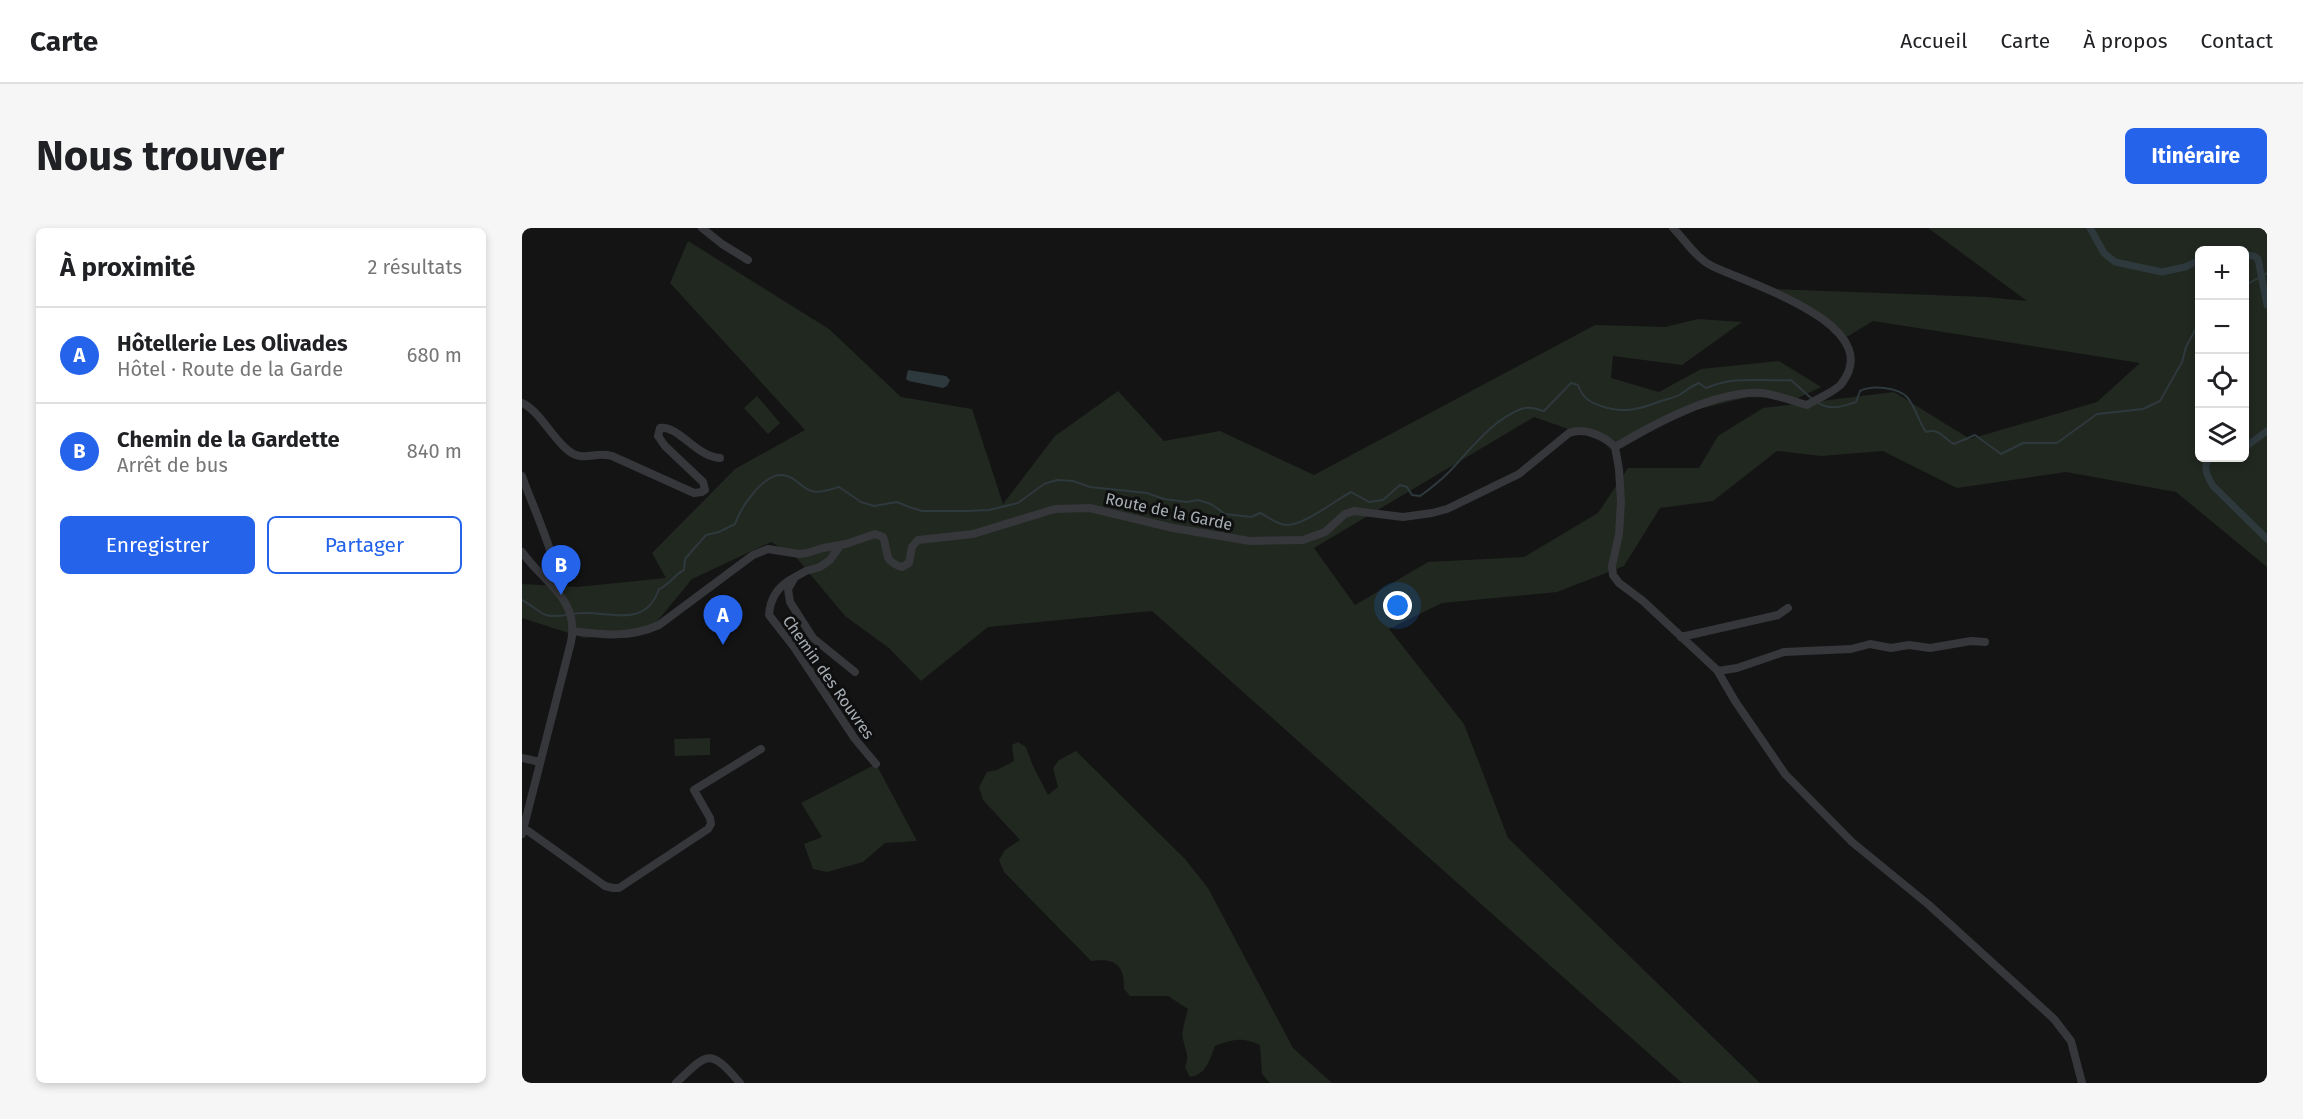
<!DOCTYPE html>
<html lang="fr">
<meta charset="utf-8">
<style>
:root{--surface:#fff;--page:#f6f6f6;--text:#202124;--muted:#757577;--line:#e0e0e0;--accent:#2563eb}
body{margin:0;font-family:"Fira Sans",sans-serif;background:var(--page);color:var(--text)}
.controls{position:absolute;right:18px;top:18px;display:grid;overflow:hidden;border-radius:9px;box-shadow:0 3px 9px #0003}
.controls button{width:54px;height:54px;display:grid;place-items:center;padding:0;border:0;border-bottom:2px solid var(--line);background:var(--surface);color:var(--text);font:30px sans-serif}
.you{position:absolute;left:876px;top:378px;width:21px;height:21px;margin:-15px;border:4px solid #fff;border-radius:50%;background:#1a73e8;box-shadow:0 0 0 9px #1a73e833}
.badge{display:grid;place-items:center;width:39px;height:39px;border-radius:50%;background:var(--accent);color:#fff;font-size:20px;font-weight:700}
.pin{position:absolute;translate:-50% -50px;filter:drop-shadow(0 2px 3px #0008)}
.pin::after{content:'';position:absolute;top:32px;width:21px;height:18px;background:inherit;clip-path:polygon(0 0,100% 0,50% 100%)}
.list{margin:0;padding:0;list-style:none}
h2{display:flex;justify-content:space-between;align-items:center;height:78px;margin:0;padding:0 24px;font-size:26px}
h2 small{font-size:20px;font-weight:400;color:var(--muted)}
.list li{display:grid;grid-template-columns:39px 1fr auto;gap:18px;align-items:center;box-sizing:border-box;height:96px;padding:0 24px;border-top:2px solid var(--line)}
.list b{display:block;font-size:22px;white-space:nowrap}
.list p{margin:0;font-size:20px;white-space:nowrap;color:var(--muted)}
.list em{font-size:20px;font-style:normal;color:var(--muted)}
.actions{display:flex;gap:12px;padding:18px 24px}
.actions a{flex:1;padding:14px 0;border:2px solid var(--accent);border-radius:9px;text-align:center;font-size:21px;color:var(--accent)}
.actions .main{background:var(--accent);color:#fff}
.icon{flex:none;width:33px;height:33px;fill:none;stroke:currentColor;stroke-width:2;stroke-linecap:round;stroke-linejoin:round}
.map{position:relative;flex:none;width:1745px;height:855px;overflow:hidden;border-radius:9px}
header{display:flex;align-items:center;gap:36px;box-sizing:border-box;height:84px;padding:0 30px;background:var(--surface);border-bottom:2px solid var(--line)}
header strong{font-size:28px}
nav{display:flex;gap:33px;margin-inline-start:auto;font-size:21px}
.intro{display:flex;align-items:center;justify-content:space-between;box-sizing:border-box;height:144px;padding:0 36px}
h1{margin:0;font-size:42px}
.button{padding:15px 27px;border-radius:9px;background:var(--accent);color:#fff;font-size:21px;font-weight:700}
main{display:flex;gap:36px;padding:0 36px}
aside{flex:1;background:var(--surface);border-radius:9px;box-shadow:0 3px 9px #0003}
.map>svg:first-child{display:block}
.green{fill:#212820;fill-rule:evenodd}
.water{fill:#2e393d}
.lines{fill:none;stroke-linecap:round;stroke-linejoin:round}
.stream{stroke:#2e393d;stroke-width:2}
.canal{stroke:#2e393d;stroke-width:7}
.street{stroke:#35373a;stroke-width:8}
.labels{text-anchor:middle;stroke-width:6;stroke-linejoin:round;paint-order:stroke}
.street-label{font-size:16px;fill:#a7aeb4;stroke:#0f0f10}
</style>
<header>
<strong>Carte</strong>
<nav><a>Accueil</a><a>Carte</a><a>À propos</a><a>Contact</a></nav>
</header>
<div class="intro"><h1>Nous trouver</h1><a class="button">Itinéraire</a></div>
<main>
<aside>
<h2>À proximité<small>2 résultats</small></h2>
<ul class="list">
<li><span class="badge">A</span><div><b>Hôtellerie Les Olivades</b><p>Hôtel · Route de la Garde</p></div><em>680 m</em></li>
<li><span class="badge">B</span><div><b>Chemin de la Gardette</b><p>Arrêt de bus</p></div><em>840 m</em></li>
</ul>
<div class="actions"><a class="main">Enregistrer</a><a>Partager</a></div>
</aside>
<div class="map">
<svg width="1745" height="855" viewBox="0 0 1745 855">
<rect width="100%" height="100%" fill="#141415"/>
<path class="green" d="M1406 0H1745V339L1654 264 1544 244 1435 260 1361 223 1299 228 1255 223 1191 273 1138 280 1102 338 1035 364 920 375 867 401 942 496 986 610 1238 855H1160L630 383 466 399 399 453 367 420 323 388 273 328 249 314 170 351 128 402 62 410 0 390V356L55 359 144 350 130 325 213 241 283 202 148 55 166 13 307 101 379 169 450 181 481 276 533 208 596 163 642 213 698 203 792 247 1073 97 1143 99 1176 91 1220 94 1160 137 1091 128 1089 150 1137 164 1179 141 1257 133 1299 159 1274 171 1226 169 1161 185 1100 220 1012 189 792 320 833 377 906 334 1002 329 1076 285 1106 240H1177L1196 208 1241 180 1372 164 1448 211 1575 174 1618 135 1351 93 1323 110 1249 61 1464 69 1505 73ZM1678 22H1722V230H1678Z
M235 168 258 195 246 206 222 180Z
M188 510V527L153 528 152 511Z
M496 514 504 519 511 538 526 567 536 559 531 540 537 532 554 523 663 631 686 660 771 820 810 855H748L740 846 738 817C720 809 712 811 693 818 687 833 685 846 668 849L663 839C668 828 663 822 661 811 659 802 664 790 666 781L646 768H608L602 761C603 736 592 730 569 733L482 644 477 632 483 622 498 612 461 572 457 559 465 544 475 542 492 533 490 517Z
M354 536 395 613 363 615 341 634 305 644 291 641 282 616 300 609 279 575Z"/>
<path class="water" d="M386 142 424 148 428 152 425 158 421 160 387 153 384 151Z"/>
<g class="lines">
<path class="stream" d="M1722 58 1745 45
M1295 174C1308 183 1319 179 1334 174L1338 163C1350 157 1375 159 1385 169 1393 178 1397 194 1404 204 1418 200 1421 210 1432 216L1453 207 1479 226 1501 215H1535L1575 186 1621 181 1638 173 1660 134 1664 119 1678 93
M0 372C21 383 17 391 45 387
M50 386C84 380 122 404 137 361 146 358 152 347 162 342L163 331 184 307 197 304 213 296C219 279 241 246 260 247 273 248 278 259 289 263 298 266 309 261 317 259L339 274 352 278 375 274 387 279 400 283H445L467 282 496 275 522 256 535 252 551 253 568 259 625 265 642 271 665 274 676 272 689 276 703 286 729 289 738 285C747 289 755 297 764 297 781 298 814 272 829 264L847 274 861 272 878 257 885 259 890 267 898 268C908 261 918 253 927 244 948 222 970 192 999 181 1007 178 1014 181 1022 183L1049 155 1056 157C1060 169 1067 174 1079 178 1101 186 1119 181 1139 173 1145 171 1152 170 1157 167 1164 163 1169 158 1177 155L1184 160C1215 147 1238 154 1269 152L1290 171"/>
<path class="canal" d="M1568 0 1582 25 1593 34 1640 44 1663 39 1678 32
M1722 27 1732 28 1736 31 1745 77
M1722 220 1745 203
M1688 230C1679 237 1686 250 1691 258L1745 311"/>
<path class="street" d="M180 0 200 16 226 32
M0 175C20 183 37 225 58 228 68 230 76 224 90 228L172 265 180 264 183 262 181 254 143 218 136 208 138 200C156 197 175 229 198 230
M1093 219 1097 241 1099 274 1097 306 1090 338 1091 347 1097 355 1121 373 1195 442 1213 473 1263 546 1330 614 1407 677 1532 791 1549 813 1560 855
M1093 219C1132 196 1194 162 1240 165 1256 167 1270 173 1285 177 1293 172 1316 162 1320 155 1365 96 1224 55 1190 38 1175 31 1163 12 1151 0
M0 248C7 270 42 344 34 362
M318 318 308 332 298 339 284 343 273 349 266 361 268 374 291 410 333 444
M0 324C21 354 58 371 49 414L0 606
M273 349C257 357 248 369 247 387L272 419 333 511 354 536
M51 403C81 407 108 410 137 397L231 327 246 321 277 326 285 325 301 320 324 316 353 306 361 309C367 324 360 333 380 339L387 335 390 319 396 312 451 306 533 281 568 280 651 300 728 313 781 312 803 304 823 286 832 283 881 289 910 285 925 281 997 246 1047 205C1063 199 1082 208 1093 219
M1159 409 1256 387 1266 380
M1196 443 1215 440 1262 424 1329 421 1348 416 1369 420 1387 417 1408 420 1449 413 1463 414
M0 530 18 534
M2 600 83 658 91 660H97L186 601 189 596 188 590 172 562 239 521
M154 855C186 825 187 819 218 855"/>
</g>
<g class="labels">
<g class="street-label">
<text transform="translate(647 283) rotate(12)" y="6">Route de la Garde</text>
<text transform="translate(307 449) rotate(55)" y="6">Chemin des Rouvres</text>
</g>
</g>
</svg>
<div class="controls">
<button>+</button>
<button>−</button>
<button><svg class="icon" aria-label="locate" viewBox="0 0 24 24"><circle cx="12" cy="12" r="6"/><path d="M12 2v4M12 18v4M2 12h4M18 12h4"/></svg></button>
<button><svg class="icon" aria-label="layers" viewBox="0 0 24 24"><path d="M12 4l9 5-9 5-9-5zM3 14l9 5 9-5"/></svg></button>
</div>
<div class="you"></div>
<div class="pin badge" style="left:201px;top:417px">A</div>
<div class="pin badge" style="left:39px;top:367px">B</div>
</div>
</main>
